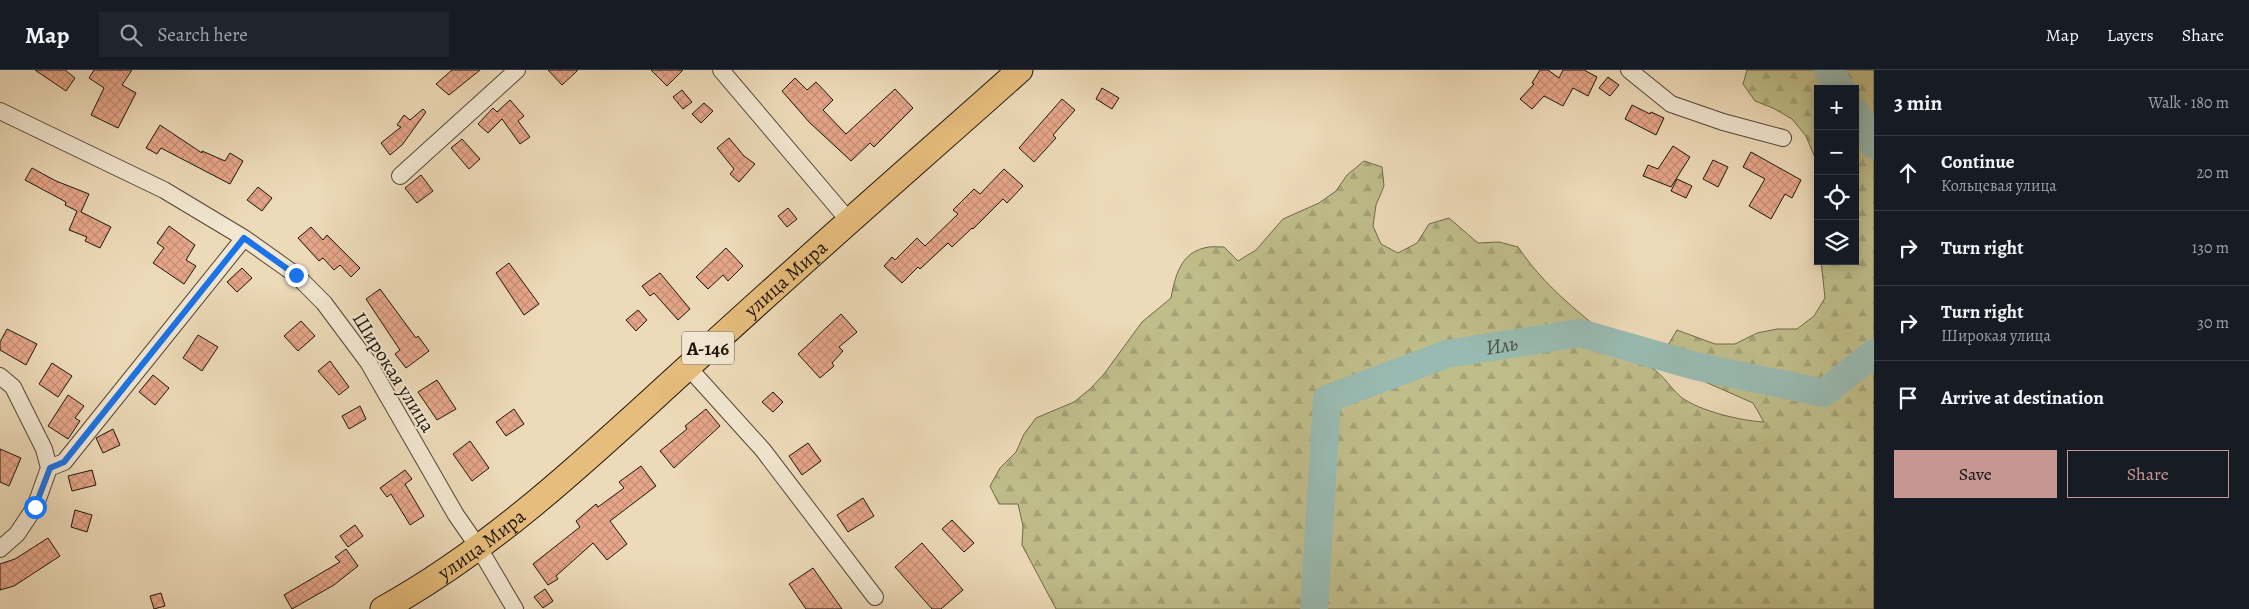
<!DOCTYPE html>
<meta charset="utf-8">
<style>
:root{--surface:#171b24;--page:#20242c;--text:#f1f3f6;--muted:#9ea1a6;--line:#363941;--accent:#c59692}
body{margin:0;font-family:Alegreya,serif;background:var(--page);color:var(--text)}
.controls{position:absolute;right:15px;top:15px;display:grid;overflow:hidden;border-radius:0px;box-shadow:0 2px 12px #0003}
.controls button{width:45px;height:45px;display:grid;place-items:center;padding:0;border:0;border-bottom:1px solid var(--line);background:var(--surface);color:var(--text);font:25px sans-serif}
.stop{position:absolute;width:15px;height:15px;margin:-11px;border:4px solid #1a73e8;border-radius:50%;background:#fff}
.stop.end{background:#1a73e8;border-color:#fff;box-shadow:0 1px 5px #0008}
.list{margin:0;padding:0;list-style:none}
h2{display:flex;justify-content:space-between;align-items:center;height:65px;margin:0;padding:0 20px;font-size:21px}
h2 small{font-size:16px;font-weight:400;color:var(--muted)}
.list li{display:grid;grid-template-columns:32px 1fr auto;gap:15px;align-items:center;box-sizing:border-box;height:75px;padding:0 20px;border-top:1px solid var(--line)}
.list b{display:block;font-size:19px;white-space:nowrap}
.list p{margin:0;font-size:16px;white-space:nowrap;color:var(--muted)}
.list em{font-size:16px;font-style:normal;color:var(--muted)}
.actions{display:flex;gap:10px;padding:15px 20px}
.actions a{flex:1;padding:11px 0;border:1px solid var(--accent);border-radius:0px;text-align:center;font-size:18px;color:var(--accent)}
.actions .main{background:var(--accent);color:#111}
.icon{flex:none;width:28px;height:28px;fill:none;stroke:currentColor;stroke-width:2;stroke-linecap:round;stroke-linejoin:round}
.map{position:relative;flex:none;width:1874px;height:539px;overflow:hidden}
header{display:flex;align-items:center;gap:30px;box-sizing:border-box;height:70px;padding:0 25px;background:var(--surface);border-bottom:1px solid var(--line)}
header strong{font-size:24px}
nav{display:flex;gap:28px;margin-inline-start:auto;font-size:18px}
.search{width:350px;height:45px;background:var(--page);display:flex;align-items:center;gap:12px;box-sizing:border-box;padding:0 18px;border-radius:0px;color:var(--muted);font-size:19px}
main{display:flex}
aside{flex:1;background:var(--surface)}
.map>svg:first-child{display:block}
.forest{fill:url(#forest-firs);stroke:#6f694b}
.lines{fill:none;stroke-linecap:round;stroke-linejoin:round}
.river{stroke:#99bab1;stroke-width:28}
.building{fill:url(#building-cross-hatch);stroke:#1f150c}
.minor-casing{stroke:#524637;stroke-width:18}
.highway-casing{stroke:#1f150c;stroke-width:27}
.minor{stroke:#f3e7d1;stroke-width:16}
.highway{stroke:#e6bd7c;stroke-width:25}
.route{stroke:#1a73e8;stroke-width:6}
.labels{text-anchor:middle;stroke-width:4;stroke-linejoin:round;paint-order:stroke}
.shield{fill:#f3e7d1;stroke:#5f5447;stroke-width:1}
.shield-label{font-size:19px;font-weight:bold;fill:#1f150c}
.street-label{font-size:20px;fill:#1f150c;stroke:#f3e7d1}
.water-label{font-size:21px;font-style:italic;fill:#4a4f46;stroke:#f3e7d1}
</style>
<header>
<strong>Map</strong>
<div class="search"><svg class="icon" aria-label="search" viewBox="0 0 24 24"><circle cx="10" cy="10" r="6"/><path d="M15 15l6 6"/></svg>Search here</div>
<nav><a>Map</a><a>Layers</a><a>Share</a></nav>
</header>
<main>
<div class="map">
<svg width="1874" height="539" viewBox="0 0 1874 539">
<defs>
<pattern id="forest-firs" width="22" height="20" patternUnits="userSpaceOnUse" patternTransform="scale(1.25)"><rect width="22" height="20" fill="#bfbd8a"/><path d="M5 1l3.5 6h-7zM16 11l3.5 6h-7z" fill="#a4a276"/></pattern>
<pattern id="building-cross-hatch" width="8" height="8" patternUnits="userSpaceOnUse" patternTransform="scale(1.25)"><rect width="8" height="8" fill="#e6a689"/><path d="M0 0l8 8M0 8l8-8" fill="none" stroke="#c58e75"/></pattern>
</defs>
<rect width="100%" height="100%" fill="#eddab8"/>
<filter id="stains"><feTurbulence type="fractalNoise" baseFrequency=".004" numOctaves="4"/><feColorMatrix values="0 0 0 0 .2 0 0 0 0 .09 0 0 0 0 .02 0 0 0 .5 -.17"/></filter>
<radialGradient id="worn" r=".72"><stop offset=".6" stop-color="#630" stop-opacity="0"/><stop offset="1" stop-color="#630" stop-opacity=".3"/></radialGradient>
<path class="forest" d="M1747 0H1874V539H1056L1022 475 1023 456 1018 434H999L990 416 1000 398 1016 382 1024 364 1036 348 1074 332 1090 319 1104 304 1142 252 1171 228C1175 207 1180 184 1204 178 1210 176 1218 177 1224 177L1238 191 1256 180 1283 149 1319 133 1336 121 1347 105 1364 91 1382 97 1384 116 1376 135 1373 156 1381 174 1398 183 1417 173 1429 154 1449 148 1478 173 1499 172 1518 177C1550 225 1599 258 1644 294 1661 300 1668 316 1681 327 1699 341 1742 351 1764 352L1753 333 1694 307 1678 295 1667 277 1677 260 1715 274H1735L1757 263 1777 259H1797L1814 246 1825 228 1821 191H1855V19H1818V95L1806 66 1792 49 1773 38 1755 31 1743 14Z"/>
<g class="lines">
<g class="river">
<path d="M1828 0 1841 19"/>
<path d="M1855 41 1872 66 1874 75"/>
<path id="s1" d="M1314 539 1327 329 1447 284 1580 263 1695 296 1824 323 1874 283"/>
</g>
</g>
<path class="building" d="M35 0H65L75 8 66 21Z
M94 0H132L122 15 136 23 118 58 91 45 104 18 89 8Z
M452 0H480L449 25 436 14Z
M548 0H578L562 15Z
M651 0H683L667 16Z
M1540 0H1548L1559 8 1563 0H1584L1597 7 1588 26 1573 18 1563 36 1544 26 1532 39 1520 29 1534 14 1532 13Z
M1608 7 1619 15 1610 26 1599 18Z
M795 8 807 20 816 12 833 30 823 40 846 64 895 19 913 38 874 77 870 73 851 91 809 52 782 21Z
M1102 18 1119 28 1112 39 1096 29Z
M682 20 692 32 683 39 673 27Z
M1062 29 1075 40 1053 65 1056 68 1034 92 1019 78Z
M510 30 524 46 518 51 530 67 520 74 502 49 488 63 478 54 493 38 497 42Z
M704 33 713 41 701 53 692 44Z
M1632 35 1650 44 1651 42 1664 48 1656 65 1625 49Z
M423 39 426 42 402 75 390 85 381 73 401 57 397 55 404 45 410 50Z
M160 55 202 83V81L225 91 230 83 243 91 230 114 161 78 157 84 146 78Z
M729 68 744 86 755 94 739 112 730 104 734 99 717 78Z
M462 69 480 89 469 99 451 78Z
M1673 76 1690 87 1671 117 1643 106 1648 95 1658 99Z
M1751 82 1801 110 1792 128 1785 124 1771 149 1749 136 1765 109 1743 97Z
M1713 90 1728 97 1718 117 1703 109Z
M32 98 56 111 89 124 81 142 111 157 100 178 85 171 87 167 69 160 77 141 65 135 66 132 25 110Z
M1004 99 1023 116 1007 133 1003 129 973 159 972 158 952 177 948 173 920 199 918 197 902 213 884 196 892 187 895 190 917 168 925 176 958 144 953 140 974 119 980 124Z
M421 105 433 121 417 133 405 118Z
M1677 109 1692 116 1686 128 1671 121Z
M258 117 272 128 262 141 247 130Z
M788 138 797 149 787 157 778 146Z
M169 156 195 175 186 190 196 196 184 214 153 193 164 178 157 173Z
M311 157 323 170 327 165 360 198 351 207 340 195 334 200 323 188 319 191 298 168Z
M726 178 743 196 728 211 723 205 708 219 696 207Z
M509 193 539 234 524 245 496 203Z
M242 198 252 208 237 222 227 212Z
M660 203 690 239 678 250 654 223 650 226 642 216Z
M380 219 416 268 418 266 429 281 406 298 395 284 400 280 366 229Z
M638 240 647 250 636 261 626 250Z
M841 244 857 262 839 277 843 281 832 293 834 296 820 308 798 284Z
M301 251 315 266 298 281 284 266Z
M7 259 37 274 26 295 0 280V272Z
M198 265 218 277 202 301 183 288Z
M330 291 349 317 339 325 318 301Z
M52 293 72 306 58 327 39 314Z
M153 305 169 318 155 335 139 322Z
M437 310 456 339 437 350 418 322Z
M773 322 783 332 773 342 762 332Z
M68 325 84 336 75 348 80 351 68 369 48 356Z
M360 336 366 349 349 359 342 346Z
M514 339 524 354 506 366 496 352Z
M706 339 720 356 674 398 660 381 687 359 685 356Z
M113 359 120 375 103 383 96 368Z
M470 371 489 398 472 411 453 384Z
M808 373 821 391 802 405 789 386Z
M0 379 21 388 9 416 0 412Z
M641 396 656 416 610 451 627 474 607 490 593 473 556 506 558 509 548 515 533 494 580 457 576 451 596 434 598 437 624 418 619 412Z
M92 400 96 415 72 421 68 406Z
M405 400 412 409 405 414 424 446 410 455 391 424 387 427 380 418Z
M863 428 874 446 848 462 837 445Z
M75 440 92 445 87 462 71 457Z
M952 450 974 473 964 482 942 459Z
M355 455 363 466 348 477 340 466Z
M48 468 60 486 14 516 0 520V494L15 489Z
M922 473 963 520 941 539H932L895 497Z
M346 479 358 496 334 515 292 539 284 525 340 492 335 487Z
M813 498 842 539H806L789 514Z
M545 519 553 531 543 538 534 527Z
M161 523 165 536 154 539 150 526Z"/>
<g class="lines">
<defs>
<path id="minor" d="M721 0 850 152
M1629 0 1671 34 1723 52 1783 68
M0 41 164 120 244 168 296 205 324 233 368 292 456 445 479 478 515 539
M400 106 517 0
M688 297 763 380 875 527
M0 306 13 317 44 379 49 398 35 437 17 464 0 479
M49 398 64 392 244 168"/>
<g id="highway">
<path id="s2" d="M383 539C497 476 592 384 688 297 797 196 909 99 1020 0"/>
</g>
</defs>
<use href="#minor" class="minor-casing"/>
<use href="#highway" class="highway-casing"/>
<use href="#minor" class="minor"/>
<use href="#highway" class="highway"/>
</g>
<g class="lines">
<path class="route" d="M35 437 50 398 64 392 244 168 296 205"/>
</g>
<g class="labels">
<rect class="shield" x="682" y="261.5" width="52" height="33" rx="4"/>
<g class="shield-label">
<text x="708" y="285">А-146</text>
</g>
<g class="street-label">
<text dy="7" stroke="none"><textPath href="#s2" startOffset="522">улица Мира</textPath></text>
<text transform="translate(394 302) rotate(58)" y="7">Широкая улица</text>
<text dy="7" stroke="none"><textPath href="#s2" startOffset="118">улица Мира</textPath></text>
</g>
<g class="water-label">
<text dy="7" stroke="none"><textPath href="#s1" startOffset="394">Иль</textPath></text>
</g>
</g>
<rect width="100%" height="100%" filter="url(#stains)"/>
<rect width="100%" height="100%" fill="url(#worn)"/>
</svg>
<div class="controls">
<button>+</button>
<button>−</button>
<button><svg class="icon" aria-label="locate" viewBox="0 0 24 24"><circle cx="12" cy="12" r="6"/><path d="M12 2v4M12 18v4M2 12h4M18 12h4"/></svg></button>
<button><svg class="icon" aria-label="layers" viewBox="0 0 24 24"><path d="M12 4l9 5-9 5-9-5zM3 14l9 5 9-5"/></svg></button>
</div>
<div class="stop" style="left:35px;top:437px"></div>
<div class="stop end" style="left:296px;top:205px"></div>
</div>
<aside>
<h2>3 min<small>Walk · 180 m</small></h2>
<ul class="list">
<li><svg class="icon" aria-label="ahead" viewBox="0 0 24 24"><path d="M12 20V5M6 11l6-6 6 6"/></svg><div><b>Continue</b><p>Кольцевая улица</p></div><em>20 m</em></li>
<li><svg class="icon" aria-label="right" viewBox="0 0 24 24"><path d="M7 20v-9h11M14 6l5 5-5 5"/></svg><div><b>Turn right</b></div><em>130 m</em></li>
<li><svg class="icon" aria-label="right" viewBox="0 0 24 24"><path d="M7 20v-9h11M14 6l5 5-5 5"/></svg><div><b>Turn right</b><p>Широкая улица</p></div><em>30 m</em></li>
<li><svg class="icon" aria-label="arrive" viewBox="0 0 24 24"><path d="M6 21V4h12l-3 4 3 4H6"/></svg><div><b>Arrive at destination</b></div></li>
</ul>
<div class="actions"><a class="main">Save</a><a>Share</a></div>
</aside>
</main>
